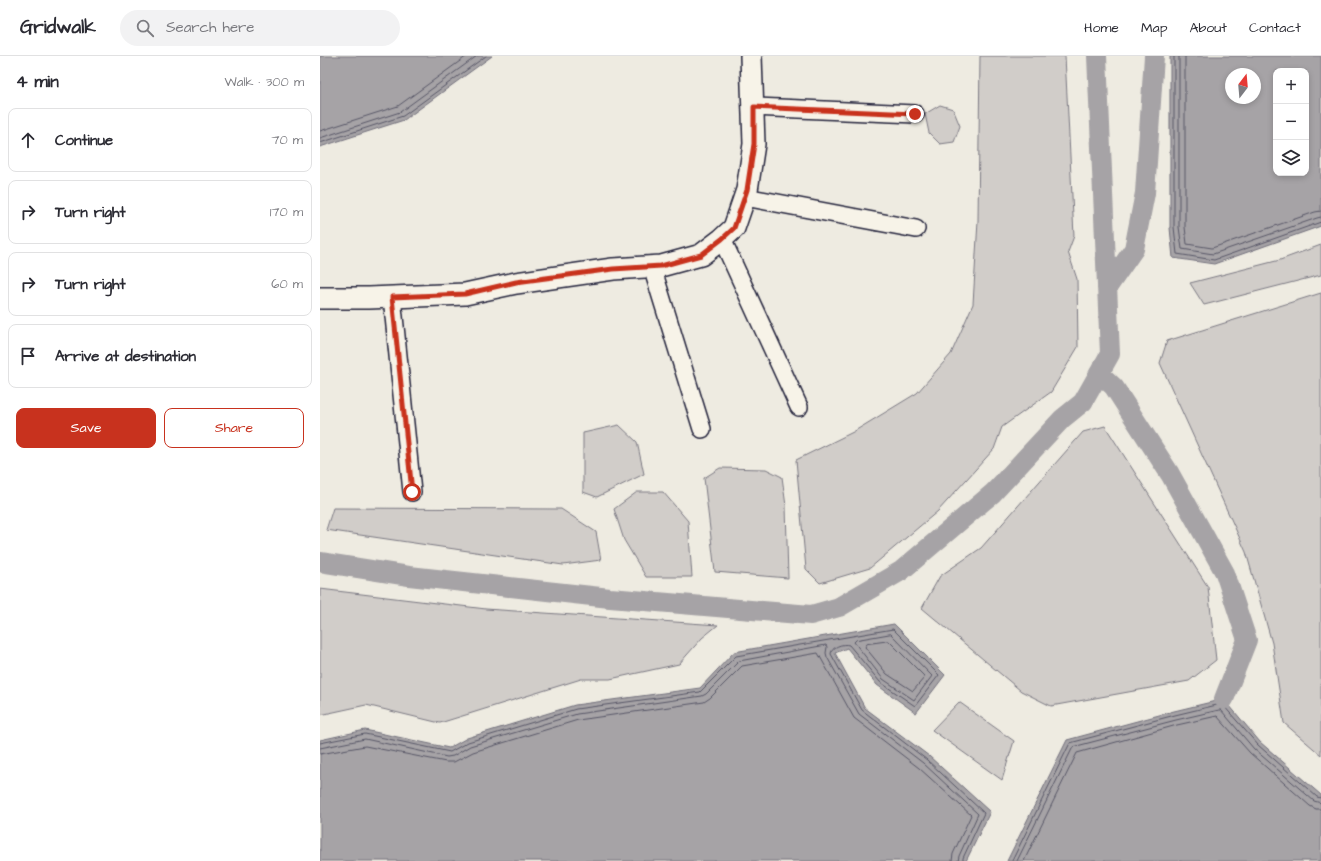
<!DOCTYPE html>
<meta charset="utf-8">
<style>
:root{--surface:#fff;--page:#f2f2f3;--text:#2b2b33;--muted:#7c7c81;--line:#e1e1e2;--accent:#c8321e}
body{margin:0;font-family:"Architects Daughter",sans-serif;background:var(--page);color:var(--text)}
.controls{position:absolute;right:12px;top:12px;display:grid;overflow:hidden;border-radius:8px;box-shadow:0 2px 6px #0003}
.controls button{width:36px;height:36px;display:grid;place-items:center;padding:0;border:0;border-bottom:1px solid var(--line);background:var(--surface);color:var(--text);font:20px sans-serif}
.compass{position:absolute;left:905px;top:12px;width:36px;height:36px;border-radius:50%;background:var(--surface);box-shadow:0 2px 6px #0003;rotate:16deg}
.stop{position:absolute;width:12px;height:12px;margin:-9px;border:3px solid #c8321e;border-radius:50%;background:#fff}
.stop.end{background:#c8321e;border-color:#fff;box-shadow:0 1px 4px #0008}
.list{margin:0;padding:0;list-style:none}
h2{display:flex;justify-content:space-between;align-items:center;height:52px;margin:0;padding:0 16px;font-size:17px}
h2 small{font-size:13px;font-weight:400;color:var(--muted)}
.list li{display:grid;grid-template-columns:26px 1fr auto;gap:12px;align-items:center;box-sizing:border-box;height:64px;margin:0 8px 8px;padding:0 8px;border:1px solid var(--line);border-radius:8px}
.list b{display:block;font-size:15px;white-space:nowrap}
.list em{font-size:13px;font-style:normal;color:var(--muted)}
.actions{display:flex;gap:8px;padding:12px 16px}
.actions a{flex:1;padding:9px 0;border:1px solid var(--accent);border-radius:8px;text-align:center;font-size:14px;color:var(--accent)}
.actions .main{background:var(--accent);color:#fff}
.icon{flex:none;width:22px;height:22px;fill:none;stroke:currentColor;stroke-width:2;stroke-linecap:round;stroke-linejoin:round}
.map{position:relative;flex:none;width:1001px;height:805px;overflow:hidden}
header{display:flex;align-items:center;gap:24px;box-sizing:border-box;height:56px;padding:0 20px;background:var(--surface);border-bottom:1px solid var(--line)}
header strong{font-size:19px}
nav{display:flex;gap:22px;margin-inline-start:auto;font-size:14px}
.search{width:280px;height:36px;background:var(--page);display:flex;align-items:center;gap:10px;box-sizing:border-box;padding:0 14px;border-radius:22px;color:var(--muted);font-size:15px}
main{display:flex}
aside{flex:1;background:var(--surface)}
.map>svg:first-child{display:block}
.green{fill:#d1cdc9;stroke:#7a7882}
.water{fill:#a6a3a6;stroke:#716f7b;fill-rule:evenodd}
.lines{fill:none;stroke-linecap:round;stroke-linejoin:round}
.shore{stroke:#575666;stroke-width:1}
.canal{stroke:#a6a3a6;stroke-width:20}
.minor-casing{stroke:#22223b;stroke-width:20}
.tertiary-casing{stroke:#22223b;stroke-width:24}
.minor{stroke:#f7f3e8;stroke-width:17}
.tertiary{stroke:#f7f3e8;stroke-width:21}
.route{stroke:#c8321e;stroke-width:5}
</style>
<header>
<strong>Gridwalk</strong>
<div class="search"><svg class="icon" aria-label="search" viewBox="0 0 24 24"><circle cx="10" cy="10" r="6"/><path d="M15 15l6 6"/></svg>Search here</div>
<nav><a>Home</a><a>Map</a><a>About</a><a>Contact</a></nav>
</header>
<main>
<aside>
<h2>4 min<small>Walk · 300 m</small></h2>
<ul class="list">
<li><svg class="icon" aria-label="ahead" viewBox="0 0 24 24"><path d="M12 20V5M6 11l6-6 6 6"/></svg><div><b>Continue</b></div><em>70 m</em></li>
<li><svg class="icon" aria-label="right" viewBox="0 0 24 24"><path d="M7 20v-9h11M14 6l5 5-5 5"/></svg><div><b>Turn right</b></div><em>170 m</em></li>
<li><svg class="icon" aria-label="right" viewBox="0 0 24 24"><path d="M7 20v-9h11M14 6l5 5-5 5"/></svg><div><b>Turn right</b></div><em>60 m</em></li>
<li><svg class="icon" aria-label="arrive" viewBox="0 0 24 24"><path d="M6 21V4h12l-3 4 3 4H6"/></svg><div><b>Arrive at destination</b></div></li>
</ul>
<div class="actions"><a class="main">Save</a><a>Share</a></div>
</aside>
<div class="map">
<svg width="1001" height="805" viewBox="0 0 1001 805">
<rect width="100%" height="100%" fill="#eeebe1"/>
<filter id="ink" filterUnits="userSpaceOnUse"><feTurbulence type="fractalNoise" baseFrequency=".025" numOctaves="2"/><feDisplacementMap in="SourceGraphic" scale="8" xChannelSelector="R" yChannelSelector="G"/><feConvolveMatrix kernelMatrix="1 2 1 2 8 2 1 2 1" color-interpolation-filters="sRGB"/></filter>
<g filter="url(#ink)">
<path class="green" d="M660 0H745L754 180 748 196 757 223 758 291 731 336 682 371 674 393 618 455 550 512 500 527 486 513 476 404 533 376 597 337 631 298 653 248 658 165Z
M620 49 633 53 640 70 634 86 620 88 609 77 605 58Z
M1001 189V219L884 249 870 227 960 204Z
M1001 237V699L964 667 952 587 926 496 840 307 847 285Z
M299 369 317 386 324 418 277 441 263 436V377Z
M785 370 888 531 896 604 869 625 731 650 701 635 602 552 620 520 661 492 763 376Z
M400 412 446 413 462 421 466 450 468 522 395 516 384 422Z
M317 436H343L368 465 372 521H326L304 484 294 453Z
M13 452 241 453 276 476 281 504 243 509 6 474Z
M0 533 166 553 398 569 382 582 359 608 290 623H261L120 667 46 649 0 659Z
M639 646 694 685 682 724 612 674Z"/>
<path class="water" d="M0 0H172L84 64 0 91Z
M850 0H1001V170L894 208 853 202 850 172ZM956 15H986V117H956ZM911 18H935V42H911Z
M574 568 625 619 596 657 557 629 527 592 515 597 545 652 609 700 670 756 646 805H0V684L45 674 129 692 147 682 255 649 380 632 414 596Z
M904 643 940 686 1001 739V805H687L747 684 854 655Z"/>
<g class="lines">
<path class="shore" d="M854 0V171L857 198 894 204 1001 166
M859 0V171L862 193 893 198 997 162 1001 161
M865 0V171L867 188 892 192 995 156 1001 155
M0 75 78 50 147 0
M0 82 80 56 157 0
M0 87 83 60 166 0
M571 578 612 620 594 644 563 623 534 586 536 584Z
M569 585 604 620V622L593 635 567 618 545 591 547 588Z
M0 687 45 678 130 696 148 686 256 653 380 636 416 600 573 573 619 619 595 650 560 626 529 589C523 587 511 591 511 598L542 654 607 704 664 757 643 802V805
M0 692 45 683 127 701 133 700 150 690 257 658 382 640 386 638 419 605 506 589 507 591 506 597 507 601 539 658 603 707 658 758 639 800 638 805
M0 698 45 690 126 706H134L153 696 258 664 384 646 390 642 422 610 498 597 534 662 599 712 651 759 633 798 632 805
M692 805 750 687 855 659 901 648 903 649 938 689 997 741 1001 742
M697 805 753 691 856 664 899 654H901L934 693 994 745 1001 747
M704 805 757 697 857 669 897 660 930 697 990 750 996 753H1001"/>
<path class="canal" d="M787 232 814 193 825 137 834 0
M779 317 794 331 850 418 905 517 927 584 904 643
M0 506 89 520 290 542 491 559 519 551 581 515 673 437 742 363 763 346 790 298 777 0"/>
<defs>
<path id="minor" d="M434 51 595 58
M425 141 596 173
M402 183 479 351
M332 211 382 373
M72 241 92 436"/>
<path id="tertiary" d="M0 242H49L145 238 196 227 293 213 341 210 381 199 402 183 414 172 427 134 434 88 431 0"/>
</defs>
<use href="#minor" class="minor-casing"/>
<use href="#tertiary" class="tertiary-casing"/>
<use href="#minor" class="minor"/>
<use href="#tertiary" class="tertiary"/>
</g>
</g>
<g class="lines" filter="url(#ink)">
<path class="route" d="M92 436 72 241 145 238 196 226 293 213 341 210 381 199 402 183 414 172 427 134 434 88V51L595 58"/>
</g>
</svg>
<div class="controls">
<button>+</button>
<button>−</button>
<button><svg class="icon" aria-label="layers" viewBox="0 0 24 24"><path d="M12 4l9 5-9 5-9-5zM3 14l9 5 9-5"/></svg></button>
</div>
<svg class="compass" viewBox="-18 -18 36 36"><path d="M0-13l5 13h-10z" fill="#e53935"/><path d="M0 13l5-13h-10z" fill="#7c7c81"/></svg>
<div class="stop" style="left:92px;top:436px"></div>
<div class="stop end" style="left:595px;top:58px"></div>
</div>
</main>
